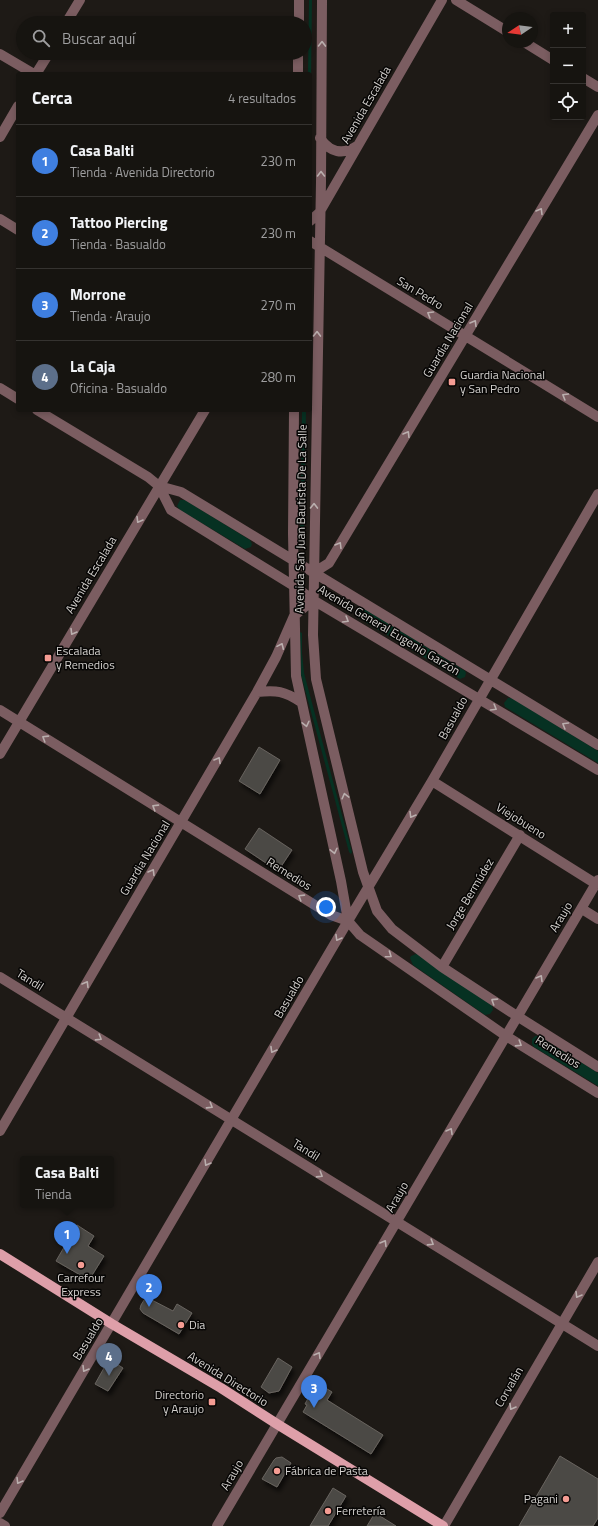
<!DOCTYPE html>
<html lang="es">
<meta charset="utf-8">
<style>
:root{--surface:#161410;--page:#1f1d19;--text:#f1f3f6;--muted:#9e9e9f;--line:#353330;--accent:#f59c93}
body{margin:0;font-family:"Titillium Web",sans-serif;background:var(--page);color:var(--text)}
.controls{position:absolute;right:12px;top:12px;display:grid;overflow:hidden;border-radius:4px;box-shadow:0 2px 6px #0003}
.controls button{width:36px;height:36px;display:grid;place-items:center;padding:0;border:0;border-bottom:1px solid var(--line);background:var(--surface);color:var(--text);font:20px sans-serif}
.compass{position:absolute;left:502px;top:12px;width:36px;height:36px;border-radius:50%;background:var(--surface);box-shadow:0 2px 6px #0003;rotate:257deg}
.you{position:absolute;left:326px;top:907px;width:14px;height:14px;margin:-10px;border:3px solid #fff;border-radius:50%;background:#1a73e8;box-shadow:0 0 0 6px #1a73e833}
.badge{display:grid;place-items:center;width:26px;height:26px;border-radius:50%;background:var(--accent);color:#fff;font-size:13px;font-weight:700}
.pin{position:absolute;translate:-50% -33px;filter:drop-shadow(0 1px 2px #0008)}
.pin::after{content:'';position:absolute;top:21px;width:14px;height:12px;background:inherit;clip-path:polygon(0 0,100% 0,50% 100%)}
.popup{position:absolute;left:20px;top:1156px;width:94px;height:52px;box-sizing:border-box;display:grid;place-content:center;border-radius:4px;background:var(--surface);filter:drop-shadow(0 1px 3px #0005);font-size:13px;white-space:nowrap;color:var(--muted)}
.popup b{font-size:15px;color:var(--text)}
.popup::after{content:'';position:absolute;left:50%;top:100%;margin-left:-8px;border:8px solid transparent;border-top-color:var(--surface)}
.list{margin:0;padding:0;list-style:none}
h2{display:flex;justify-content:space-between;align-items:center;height:52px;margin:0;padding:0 16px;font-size:17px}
h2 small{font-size:13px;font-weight:400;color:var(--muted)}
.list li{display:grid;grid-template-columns:26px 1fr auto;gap:12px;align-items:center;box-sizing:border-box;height:72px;padding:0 16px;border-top:1px solid var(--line)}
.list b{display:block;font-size:15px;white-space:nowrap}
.list p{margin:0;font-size:13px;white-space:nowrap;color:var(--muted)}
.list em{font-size:13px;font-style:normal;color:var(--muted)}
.icon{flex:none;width:22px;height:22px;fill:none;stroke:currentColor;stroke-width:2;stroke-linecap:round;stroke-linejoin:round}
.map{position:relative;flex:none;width:598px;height:1526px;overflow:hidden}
.search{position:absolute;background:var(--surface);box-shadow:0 2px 6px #0003;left:16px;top:16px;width:296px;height:44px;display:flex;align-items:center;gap:10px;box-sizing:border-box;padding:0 14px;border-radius:22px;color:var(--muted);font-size:15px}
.panel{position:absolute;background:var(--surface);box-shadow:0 2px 6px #0003;left:16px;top:72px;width:296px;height:340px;border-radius:4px}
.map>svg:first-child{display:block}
.green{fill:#063122}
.building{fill:#4c4844;stroke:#68645f;filter:url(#shadow)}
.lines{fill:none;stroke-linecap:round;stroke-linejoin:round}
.minor{stroke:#7b5d61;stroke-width:10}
.major{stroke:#de9fa9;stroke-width:10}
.oneway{stroke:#baafae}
.poi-dot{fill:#f59c93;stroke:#070605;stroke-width:1.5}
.labels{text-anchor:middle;stroke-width:3;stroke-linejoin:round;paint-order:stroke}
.street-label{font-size:12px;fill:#d5d2cf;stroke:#070605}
.poi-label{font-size:12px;fill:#d5d2cf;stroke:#070605;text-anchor:start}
</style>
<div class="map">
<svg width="598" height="1526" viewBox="0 0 598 1526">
<defs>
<filter id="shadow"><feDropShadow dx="2.5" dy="4.5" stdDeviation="2" flood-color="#0009"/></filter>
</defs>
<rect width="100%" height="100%" fill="#1e1a16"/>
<path class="green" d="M309 0H312L310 164V74H308Z
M302 410H306L304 544 300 541Z
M180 500H185L250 540 252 544 251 547 245 549 180 510 177 506Z
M359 608H363L465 671 466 673 465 677 460 679 357 617 355 613Z
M300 632 302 633V652L304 673 352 852 351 854 349 852 301 675Z
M508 698H512L598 751V763L505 707 504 703Z
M416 954 420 955 492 1005 493 1010 490 1014 485 1015 413 965 410 958 411 956Z
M539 1036 598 1073V1086L534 1047 532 1044V1039L535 1036Z"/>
<path class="building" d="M259 747 280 760 260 794 239 781Z
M259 828 292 850 278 871 245 849Z
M77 1225 94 1236 88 1246 104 1256 89 1280 56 1261Z
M146 1297 173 1311 177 1304 192 1313 179 1334 143 1313 140 1309 141 1305Z
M278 1358 292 1367 279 1391 269 1393 261 1387Z
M109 1359 123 1368 108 1391 95 1384Z
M319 1384 332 1392 327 1400 383 1435 371 1454 303 1412 307 1405 305 1404 313 1389 315 1391Z
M560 1456 598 1479V1518L593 1526H519Z
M282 1457 291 1463 277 1487 262 1479 274 1460 276 1458Z
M333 1488 346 1496 328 1526H310Z
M375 1513 396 1526H367Z"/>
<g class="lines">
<path class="minor" d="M322 0 321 182 313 635 316 679 363 872 377 911 392 929 442 967 517 1016 598 1067
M456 0 508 32
M66 23 80 0
M299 23V0
M524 42 553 60
M0 54 34 74
M36 74 49 53
M298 74V53
M583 78 598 87
M0 137 18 106
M320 138C330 153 343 155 357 146
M0 219 18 230
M310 221 319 213 442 0
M310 241 598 417
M0 388 18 399
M37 410 148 477 159 486 181 492 598 745
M294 410 293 534 296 676 341 881 348 921
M159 486 171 510 294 586 313 600 598 770
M313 573 329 563 598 115
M257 692C277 690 284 691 301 702
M0 710 331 915 348 921 360 935 506 1036 598 1093
M0 754 205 410
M432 781 596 884
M582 909 598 919
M442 967 520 835
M0 977 598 1346
M0 1131 257 692 276 657 294 616 313 600
M0 1513 348 921 432 781 598 494
M0 1523 5 1526
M217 1526 598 880
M444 1526 598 1262"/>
<path class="major" d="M0 1254 112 1324 221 1388 277 1424 443 1526"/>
</g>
<defs><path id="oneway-chevron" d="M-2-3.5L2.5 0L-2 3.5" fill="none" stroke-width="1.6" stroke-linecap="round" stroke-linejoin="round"/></defs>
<g class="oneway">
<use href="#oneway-chevron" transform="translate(322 44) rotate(-89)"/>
<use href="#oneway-chevron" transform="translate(321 174) rotate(-90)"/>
<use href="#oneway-chevron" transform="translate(540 211) rotate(-59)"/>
<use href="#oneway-chevron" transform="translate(430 314) rotate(-149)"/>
<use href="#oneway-chevron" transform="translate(474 323) rotate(-59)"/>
<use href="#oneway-chevron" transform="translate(317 334) rotate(-89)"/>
<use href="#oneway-chevron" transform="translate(565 396) rotate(-149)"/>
<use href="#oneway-chevron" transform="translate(407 434) rotate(-59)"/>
<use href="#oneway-chevron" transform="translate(314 506) rotate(-89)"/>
<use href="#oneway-chevron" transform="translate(139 520) rotate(121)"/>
<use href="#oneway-chevron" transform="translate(339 545) rotate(-59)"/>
<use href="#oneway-chevron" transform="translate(346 620) rotate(31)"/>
<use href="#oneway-chevron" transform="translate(73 632) rotate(121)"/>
<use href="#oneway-chevron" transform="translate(281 646) rotate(-66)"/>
<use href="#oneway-chevron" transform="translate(494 708) rotate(31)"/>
<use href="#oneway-chevron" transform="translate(306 724) rotate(77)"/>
<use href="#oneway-chevron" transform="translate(565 725) rotate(-149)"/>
<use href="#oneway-chevron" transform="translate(45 738) rotate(-148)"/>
<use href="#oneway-chevron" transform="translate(218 760) rotate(-60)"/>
<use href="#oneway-chevron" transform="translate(345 796) rotate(-104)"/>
<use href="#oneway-chevron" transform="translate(155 807) rotate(-148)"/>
<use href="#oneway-chevron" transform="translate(412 815) rotate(121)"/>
<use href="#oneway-chevron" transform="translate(334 851) rotate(77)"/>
<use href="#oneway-chevron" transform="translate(152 872) rotate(-59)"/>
<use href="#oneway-chevron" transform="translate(301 897) rotate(-148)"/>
<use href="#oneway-chevron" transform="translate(338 938) rotate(120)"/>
<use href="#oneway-chevron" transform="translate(389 955) rotate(35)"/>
<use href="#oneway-chevron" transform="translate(540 978) rotate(-59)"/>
<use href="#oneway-chevron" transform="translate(86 984) rotate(-59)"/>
<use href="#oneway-chevron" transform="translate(494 1001) rotate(-147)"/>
<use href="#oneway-chevron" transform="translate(99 1038) rotate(32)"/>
<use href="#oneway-chevron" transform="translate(519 1044) rotate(32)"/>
<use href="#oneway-chevron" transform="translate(273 1050) rotate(120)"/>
<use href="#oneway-chevron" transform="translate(210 1106) rotate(32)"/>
<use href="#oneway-chevron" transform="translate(450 1131) rotate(-60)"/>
<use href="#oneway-chevron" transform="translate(207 1163) rotate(121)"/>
<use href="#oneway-chevron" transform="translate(320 1175) rotate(32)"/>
<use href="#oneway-chevron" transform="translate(384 1243) rotate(-59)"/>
<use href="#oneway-chevron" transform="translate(431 1243) rotate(32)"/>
<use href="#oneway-chevron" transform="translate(578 1295) rotate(121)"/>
<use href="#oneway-chevron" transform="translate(318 1355) rotate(-59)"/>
<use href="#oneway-chevron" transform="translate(85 1369) rotate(121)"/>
<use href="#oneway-chevron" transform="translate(512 1407) rotate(120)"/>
<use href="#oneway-chevron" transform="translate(19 1481) rotate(121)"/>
</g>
<g class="poi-dot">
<rect x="448" y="378" width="8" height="8" rx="2"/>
<rect x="44" y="654" width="8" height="8" rx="2"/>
<circle cx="81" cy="1265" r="4"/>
<circle cx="181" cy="1325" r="4"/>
<rect x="208" y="1398" width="8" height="8" rx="2"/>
<circle cx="277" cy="1471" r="4"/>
<circle cx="566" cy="1499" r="4"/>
<circle cx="328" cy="1511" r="4"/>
</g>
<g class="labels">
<g class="street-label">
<text transform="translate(366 105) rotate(-60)" y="4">Avenida Escalada</text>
<text transform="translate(420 293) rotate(31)" y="4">San Pedro</text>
<text transform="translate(448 340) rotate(-59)" y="4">Guardia Nacional</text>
<text transform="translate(301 519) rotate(-89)" y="4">Avenida San Juan Bautista De La Salle</text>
<text transform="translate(91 575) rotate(-59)" y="4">Avenida Escalada</text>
<text transform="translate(389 630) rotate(31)" y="4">Avenida General Eugenio Garzón</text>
<text transform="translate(453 718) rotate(-61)" y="4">Basualdo</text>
<text transform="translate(521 821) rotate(32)" y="4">Viejobueno</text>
<text transform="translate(145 858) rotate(-59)" y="4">Guardia Nacional</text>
<text transform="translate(289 874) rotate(32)" y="4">Remedios</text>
<text transform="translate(470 894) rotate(-59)" y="4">Jorge Bermúdez</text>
<text transform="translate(561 917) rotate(-59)" y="4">Araujo</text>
<text transform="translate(30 980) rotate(32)" y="4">Tandil</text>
<text transform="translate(289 997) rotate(-60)" y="4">Basualdo</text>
<text transform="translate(558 1052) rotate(32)" y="4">Remedios</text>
<text transform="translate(306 1150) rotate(32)" y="4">Tandil</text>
<text transform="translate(397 1197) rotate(-60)" y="4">Araujo</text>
<text transform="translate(88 1339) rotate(-59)" y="4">Basualdo</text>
<text transform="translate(228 1379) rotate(32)" y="4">Avenida Directorio</text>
<text transform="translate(509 1387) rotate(-60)" y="4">Corvalán</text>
<text transform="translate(232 1475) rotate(-60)" y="4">Araujo</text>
</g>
<g class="poi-label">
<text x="460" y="379">Guardia Nacional<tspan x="460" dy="14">y San Pedro</tspan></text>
<text x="56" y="655">Escalada<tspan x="56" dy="14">y Remedios</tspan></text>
<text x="81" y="1282" text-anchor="middle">Carrefour<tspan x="81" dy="14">Express</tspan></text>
<text x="189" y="1329">Dia</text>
<text x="204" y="1399" text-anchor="end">Directorio<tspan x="204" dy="14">y Araujo</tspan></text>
<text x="285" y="1475">Fábrica de Pasta</text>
<text x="558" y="1503" text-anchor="end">Pagani</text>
<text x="336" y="1515">Ferretería</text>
</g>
</g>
</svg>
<div class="controls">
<button>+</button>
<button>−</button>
<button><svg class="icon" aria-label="locate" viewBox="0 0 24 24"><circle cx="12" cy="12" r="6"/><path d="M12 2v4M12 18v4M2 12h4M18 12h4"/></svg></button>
</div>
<svg class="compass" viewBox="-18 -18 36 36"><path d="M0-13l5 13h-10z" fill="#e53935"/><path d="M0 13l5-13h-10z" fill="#9e9e9f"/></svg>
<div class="you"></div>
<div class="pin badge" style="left:67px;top:1254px;background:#3f7fe0">1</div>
<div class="popup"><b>Casa Balti</b>Tienda</div>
<div class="pin badge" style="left:149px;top:1307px;background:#3f7fe0">2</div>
<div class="pin badge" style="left:314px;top:1408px;background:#3f7fe0">3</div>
<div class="pin badge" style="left:109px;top:1376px;background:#5c6f8a">4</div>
<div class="search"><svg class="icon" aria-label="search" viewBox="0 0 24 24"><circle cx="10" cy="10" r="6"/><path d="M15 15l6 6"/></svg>Buscar aquí</div>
<section class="panel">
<h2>Cerca<small>4 resultados</small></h2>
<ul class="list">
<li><span class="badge" style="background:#3f7fe0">1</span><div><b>Casa Balti</b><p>Tienda · Avenida Directorio</p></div><em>230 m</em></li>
<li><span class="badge" style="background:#3f7fe0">2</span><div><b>Tattoo Piercing</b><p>Tienda · Basualdo</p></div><em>230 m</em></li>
<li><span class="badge" style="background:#3f7fe0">3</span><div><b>Morrone</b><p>Tienda · Araujo</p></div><em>270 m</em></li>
<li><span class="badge" style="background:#5c6f8a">4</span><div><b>La Caja</b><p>Oficina · Basualdo</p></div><em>280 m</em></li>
</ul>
</section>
</div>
